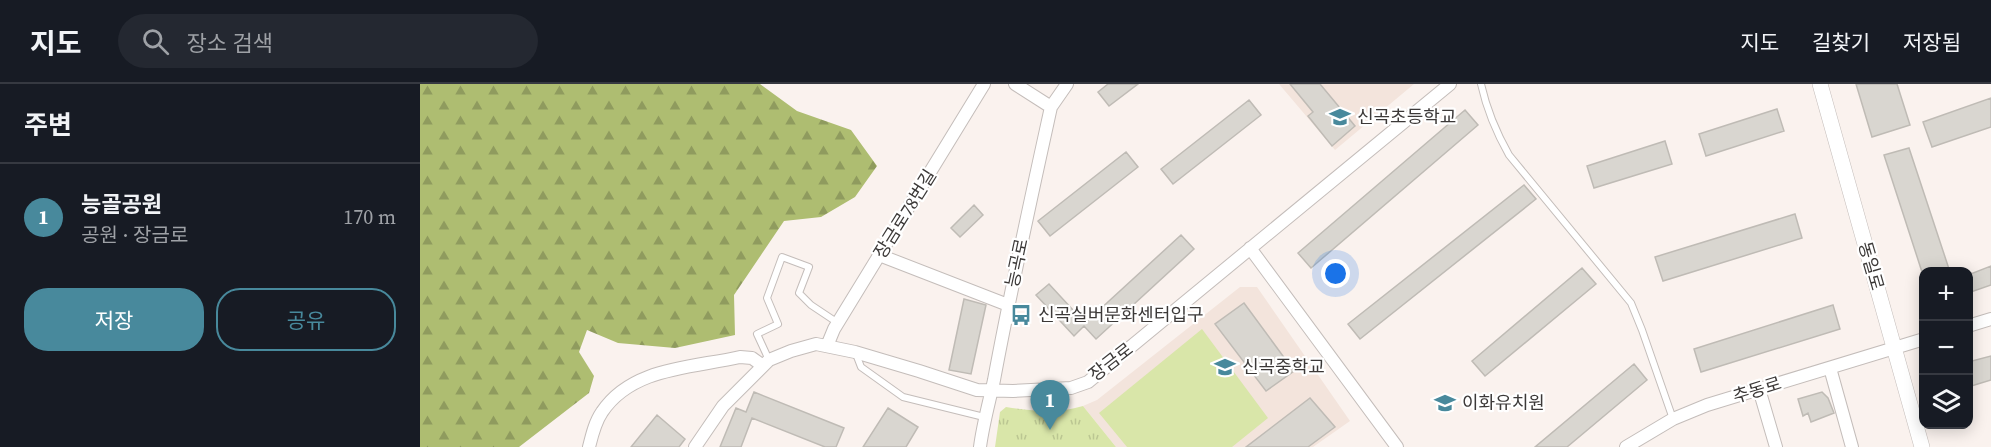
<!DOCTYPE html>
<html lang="ko">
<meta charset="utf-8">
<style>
:root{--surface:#171b24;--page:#242831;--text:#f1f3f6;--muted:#9ea1a6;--line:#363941;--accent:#48899c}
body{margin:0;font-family:"Source Serif 4","Noto Sans KR",serif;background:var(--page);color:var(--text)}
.controls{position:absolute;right:18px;bottom:18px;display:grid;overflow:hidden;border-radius:12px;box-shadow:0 3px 15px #0003}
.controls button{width:54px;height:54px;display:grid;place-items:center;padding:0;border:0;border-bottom:2px solid var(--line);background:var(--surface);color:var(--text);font:30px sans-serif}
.you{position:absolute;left:916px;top:190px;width:21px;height:21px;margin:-15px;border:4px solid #fff;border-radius:50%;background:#1a73e8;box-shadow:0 0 0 9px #1a73e833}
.badge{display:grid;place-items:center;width:39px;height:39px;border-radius:50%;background:var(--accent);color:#fff;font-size:20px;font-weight:700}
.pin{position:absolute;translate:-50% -50px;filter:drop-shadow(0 2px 3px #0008)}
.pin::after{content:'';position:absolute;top:32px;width:21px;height:18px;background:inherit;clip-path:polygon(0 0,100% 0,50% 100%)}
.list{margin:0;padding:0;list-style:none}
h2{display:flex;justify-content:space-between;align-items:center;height:78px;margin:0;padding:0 24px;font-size:26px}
h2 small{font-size:20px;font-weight:400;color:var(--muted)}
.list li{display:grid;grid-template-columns:39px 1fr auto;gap:18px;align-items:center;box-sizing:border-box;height:108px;padding:0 24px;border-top:2px solid var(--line)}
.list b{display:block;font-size:22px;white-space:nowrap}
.list p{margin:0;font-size:20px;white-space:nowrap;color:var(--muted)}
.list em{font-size:20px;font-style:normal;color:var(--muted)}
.actions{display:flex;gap:12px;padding:18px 24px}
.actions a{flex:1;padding:14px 0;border:2px solid var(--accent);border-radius:24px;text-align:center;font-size:21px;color:var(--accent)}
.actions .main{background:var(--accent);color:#fff}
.icon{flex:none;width:33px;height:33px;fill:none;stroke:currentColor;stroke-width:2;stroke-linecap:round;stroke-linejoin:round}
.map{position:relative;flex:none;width:1571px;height:363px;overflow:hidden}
header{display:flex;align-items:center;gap:36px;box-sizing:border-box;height:84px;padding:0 30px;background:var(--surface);border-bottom:2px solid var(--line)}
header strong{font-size:28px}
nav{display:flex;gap:33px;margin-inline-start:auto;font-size:21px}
.search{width:420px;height:54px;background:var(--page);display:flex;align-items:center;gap:15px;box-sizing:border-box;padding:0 21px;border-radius:33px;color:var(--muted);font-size:22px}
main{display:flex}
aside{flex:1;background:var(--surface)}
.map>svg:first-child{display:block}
.built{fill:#f3e4dc}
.grass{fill:url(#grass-tufts)}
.forest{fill:url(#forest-firs)}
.pitch{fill:#d9e6a9}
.building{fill:#d9d6d0;stroke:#bfbbb5;stroke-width:1.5}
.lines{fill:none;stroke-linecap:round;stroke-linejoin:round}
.service-casing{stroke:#c4bdba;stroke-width:8}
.minor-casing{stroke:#c4bdba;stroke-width:14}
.tertiary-casing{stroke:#c4bdba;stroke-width:16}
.service{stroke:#fff;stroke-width:6}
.minor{stroke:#fff;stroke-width:12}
.tertiary{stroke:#fff;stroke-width:15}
.labels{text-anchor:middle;stroke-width:4.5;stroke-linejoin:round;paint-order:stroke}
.poi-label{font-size:18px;fill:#3c3938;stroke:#fff;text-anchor:start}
.street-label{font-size:18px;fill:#3c3938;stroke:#fff}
</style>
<header>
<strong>지도</strong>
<div class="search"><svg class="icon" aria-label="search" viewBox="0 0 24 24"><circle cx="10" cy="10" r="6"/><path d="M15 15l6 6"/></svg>장소 검색</div>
<nav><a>지도</a><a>길찾기</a><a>저장됨</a></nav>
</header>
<main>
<aside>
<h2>주변<small></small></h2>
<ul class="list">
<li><span class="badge">1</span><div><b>능골공원</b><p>공원 · 장금로</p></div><em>170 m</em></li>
</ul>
<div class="actions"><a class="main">저장</a><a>공유</a></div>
</aside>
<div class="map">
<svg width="1571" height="363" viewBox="0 0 1571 363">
<defs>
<pattern id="grass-tufts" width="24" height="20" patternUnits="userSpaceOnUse" patternTransform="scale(1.5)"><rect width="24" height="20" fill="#d9e6a9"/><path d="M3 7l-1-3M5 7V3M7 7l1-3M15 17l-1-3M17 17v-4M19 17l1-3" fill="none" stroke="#bbc692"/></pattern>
<pattern id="forest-firs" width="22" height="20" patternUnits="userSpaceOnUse" patternTransform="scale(1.5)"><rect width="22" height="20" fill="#aebd71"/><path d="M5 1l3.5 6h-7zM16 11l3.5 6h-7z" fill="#8f9b5e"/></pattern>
</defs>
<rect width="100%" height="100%" fill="#faf2ee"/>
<path class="built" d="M859 0H994L915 66Z
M820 203H837L930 337 893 363H696L663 322 677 316Z"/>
<path class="grass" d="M663 322 696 363H575L580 328 586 323C613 327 637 330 663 322Z"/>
<path class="forest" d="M0 0H340L377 27 431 46 457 82 435 113 401 133 364 137 314 211 315 251 255 264 198 259 167 246 159 268 174 292 169 309 99 363H0Z"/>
<path class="pitch" d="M782 245 848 334 812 363H707L679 329Z"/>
<path class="building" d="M688 0H718L689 22 678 8Z
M870 0H900L935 42 912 62 888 32 893 28Z
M1436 0H1477L1490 41 1452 53Z
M1571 14V43L1512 63 1503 38Z
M829 16 841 31 753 100 741 85Z
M1357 25 1364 47 1286 72 1279 50Z
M1045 26 1058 41 891 184 878 169Z
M1245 57 1252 80 1174 104 1167 82Z
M1489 64 1529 185 1522 188H1502L1464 71Z
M706 68 718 83 630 152 618 137Z
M1104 101 1116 115 940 255 928 240Z
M554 121 563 131 540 153 531 144Z
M1375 130 1382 154 1243 197 1235 173Z
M761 151 774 165 676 255 664 242 654 252 616 211 629 200 665 239Z
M1571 182V201L1548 209V191Z
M1162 184 1176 200 1065 292 1052 277Z
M544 215 566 221 551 290 529 286Z
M824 219 874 287 846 307 795 240Z
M1413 221 1420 245 1281 288 1274 265Z
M1571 272V296L1548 303V278Z
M1214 280 1227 296 1147 363H1115Z
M334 308 424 344 416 363H405L332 334 321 363H300L316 324 326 328Z
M1402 308 1408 314 1414 329 1391 338 1388 329 1383 332 1378 315Z
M890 314 915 343 888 363H826Z
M468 324 498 343 486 363H443Z
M237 331 265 355 259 363H211Z"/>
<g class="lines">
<defs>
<path id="service" d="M1061 0C1067 27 1076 48 1089 71L1211 219 1222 246 1253 335
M436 270 441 283 483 313 564 333
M349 276 337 250 358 240 347 214 362 173 389 183 379 209 391 221 418 239"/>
<path id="minor" d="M595 0 631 23
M830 164 977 363
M459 171 588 221
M1548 242 1571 235
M407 262 414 245 564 0
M1410 284 1432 363
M1339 305 1356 363
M169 363C172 351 175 338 182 328 212 283 272 284 320 273L332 274 343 282
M275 363 303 322 349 276 371 267 396 260 435 268 499 287 557 306 593 307 651 304 668 298 1030 0
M560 363C563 340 569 319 574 296 591 204 611 114 631 23L647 0
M1206 363 1253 335 1287 321 1504 255"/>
<path id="tertiary" d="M1400 0 1502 363"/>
</defs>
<use href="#service" class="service-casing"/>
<use href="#minor" class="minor-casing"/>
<use href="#tertiary" class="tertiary-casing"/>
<use href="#service" class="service"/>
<use href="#minor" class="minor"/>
<use href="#tertiary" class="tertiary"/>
</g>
<defs>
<symbol id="school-bare" viewBox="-9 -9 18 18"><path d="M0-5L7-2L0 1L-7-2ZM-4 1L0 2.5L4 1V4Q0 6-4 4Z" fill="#48899c" stroke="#fff" stroke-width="2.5" paint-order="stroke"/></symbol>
<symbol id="bus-bare" viewBox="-9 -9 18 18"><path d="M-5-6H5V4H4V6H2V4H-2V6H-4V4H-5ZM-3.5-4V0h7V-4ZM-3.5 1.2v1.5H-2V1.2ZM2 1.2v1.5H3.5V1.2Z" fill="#48899c" stroke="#fff" stroke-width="2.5" paint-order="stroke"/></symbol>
</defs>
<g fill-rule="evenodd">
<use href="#school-bare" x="905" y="18" width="30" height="30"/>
<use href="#bus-bare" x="586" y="216" width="30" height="30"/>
<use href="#school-bare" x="790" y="268" width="30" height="30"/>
<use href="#school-bare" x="1010" y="304" width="30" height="30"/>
</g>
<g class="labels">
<g class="poi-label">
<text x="937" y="39">신곡초등학교</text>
<text x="618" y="237">신곡실버문화센터입구</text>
<text x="822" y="289">신곡중학교</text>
<text x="1042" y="325">이화유치원</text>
</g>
<g class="street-label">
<text transform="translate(485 130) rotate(-58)" y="6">장금로78번길</text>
<text transform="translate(597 179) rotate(-78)" y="6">능곡로</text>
<text transform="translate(1451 182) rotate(74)" y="6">동일로</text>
<text transform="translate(691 278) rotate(-38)" y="6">장금로</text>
<text transform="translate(1337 306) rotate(-17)" y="6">추동로</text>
</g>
</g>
</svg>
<div class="controls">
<button>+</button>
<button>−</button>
<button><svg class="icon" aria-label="layers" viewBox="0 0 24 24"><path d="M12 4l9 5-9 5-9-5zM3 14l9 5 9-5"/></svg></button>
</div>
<div class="you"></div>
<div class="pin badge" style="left:630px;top:346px">1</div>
</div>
</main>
